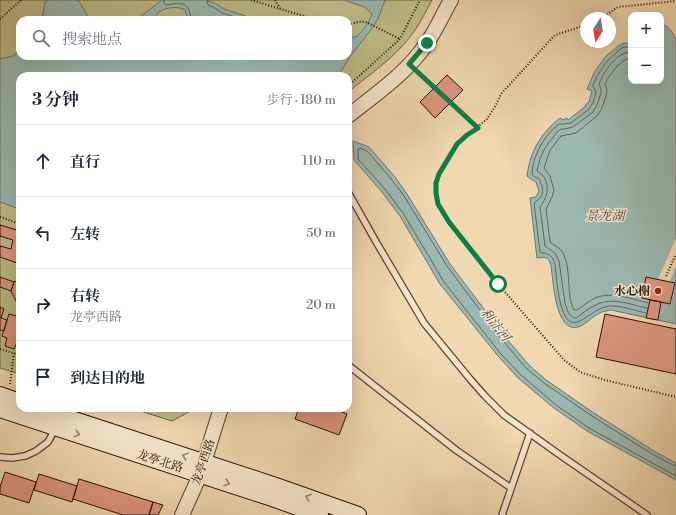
<!DOCTYPE html>
<html lang="zh">
<meta charset="utf-8">
<style>
:root{--surface:#fff;--page:#f6f6f7;--text:#1f2937;--muted:#747a83;--line:#e0e1e3}
body{margin:0;font-family:"Libre Bodoni","Noto Serif SC",serif;background:var(--page);color:var(--text)}
.controls{position:absolute;right:12px;top:12px;display:grid;overflow:hidden;border-radius:8px;box-shadow:0 4px 16px #0002}
.controls button{width:36px;height:36px;display:grid;place-items:center;padding:0;border:0;border-bottom:1px solid var(--line);background:var(--surface);color:var(--text);font:20px sans-serif}
.compass{position:absolute;left:580px;top:12px;width:36px;height:36px;border-radius:50%;background:var(--surface);box-shadow:0 4px 16px #0002;rotate:192deg}
.stop{position:absolute;width:12px;height:12px;margin:-9px;border:3px solid #0b8043;border-radius:50%;background:#fff}
.stop.end{background:#0b8043;border-color:#fff;box-shadow:0 1px 4px #0008}
.list{margin:0;padding:0;list-style:none}
h2{display:flex;justify-content:space-between;align-items:center;height:52px;margin:0;padding:0 16px;font-size:17px}
h2 small{font-size:13px;font-weight:400;color:var(--muted)}
.list li{display:grid;grid-template-columns:26px 1fr auto;gap:12px;align-items:center;box-sizing:border-box;height:72px;padding:0 16px;border-top:1px solid var(--line)}
.list b{display:block;font-size:15px;white-space:nowrap}
.list p{margin:0;font-size:13px;white-space:nowrap;color:var(--muted)}
.list em{font-size:13px;font-style:normal;color:var(--muted)}
.icon{flex:none;width:22px;height:22px;fill:none;stroke:currentColor;stroke-width:2;stroke-linecap:round;stroke-linejoin:round}
.map{position:relative;flex:none;width:676px;height:515px;overflow:hidden}
.search{position:absolute;background:var(--surface);box-shadow:0 4px 16px #0002;left:16px;top:16px;width:336px;height:44px;display:flex;align-items:center;gap:10px;box-sizing:border-box;padding:0 14px;border-radius:12px;color:var(--muted);font-size:15px}
.panel{position:absolute;background:var(--surface);box-shadow:0 4px 16px #0002;left:16px;top:72px;width:336px;height:340px;border-radius:12px}
.map>svg:first-child{display:block}
.green{fill:#bebd87;stroke:#726646;fill-rule:evenodd}
.water{fill:#9bb9b1;stroke:#6c756d}
.pier{fill:#f0d8b0}
.lines{fill:none;stroke-linecap:round;stroke-linejoin:round}
.shore{stroke:#60645c;stroke-width:1}
.building{fill:#dd967f;stroke:#260f06}
.service-casing{stroke:#584130;stroke-width:8}
.tertiary-casing{stroke:#584130;stroke-width:16}
.secondary-casing{stroke:#260f06;stroke-width:18}
.path{stroke:#260f06;stroke-width:2;stroke-dasharray:1 2;stroke-linecap:butt}
.service{stroke:#f5e6cc;stroke-width:5.5}
.tertiary{stroke:#f5e6cc;stroke-width:14}
.secondary{stroke:#f5e6cc;stroke-width:16}
.oneway{stroke:#988573}
.route{stroke:#0b8043;stroke-width:5}
.poi-dot{fill:#8f2418;stroke:#f5e6cc;stroke-width:1.5}
.labels{text-anchor:middle;stroke-width:3;stroke-linejoin:round;paint-order:stroke}
.poi-label{font-size:12px;font-weight:bold;fill:#260f06;stroke:#f5e6cc;text-anchor:end}
.street-label{font-size:12px;fill:#260f06;stroke:#f5e6cc}
.water-label{font-size:13px;font-style:italic;fill:#4f4a42;stroke:#f5e6cc}
</style>
<div class="map">
<svg width="676" height="515" viewBox="0 0 676 515">
<rect width="100%" height="100%" fill="#f0d8b0"/>
<filter id="stains"><feTurbulence type="fractalNoise" baseFrequency=".005" numOctaves="4"/><feColorMatrix values="0 0 0 0 .2 0 0 0 0 .09 0 0 0 0 .02 0 0 0 .5 -.17"/></filter>
<radialGradient id="worn" r=".72"><stop offset=".6" stop-color="#630" stop-opacity="0"/><stop offset="1" stop-color="#630" stop-opacity=".3"/></radialGradient>
<path class="green" d="M0 0H432C425 13 419 26 410 37 394 58 369 75 348 92V76H20V374L0 368ZM20 20H348V56H20Z
M131 408H196L172 421Z"/>
<path class="water" d="M48 0H75L79 1 90 20H42L45 2Z
M162 0H206L216 4 224 9 258 20H188L185 10C179 6 166 7 159 12 157 13 155 17 154 20H130L141 16Z
M344 0H385L378 19 370 31 351 55 338 76H20V209L0 202V59L13 56 20 50V56H348V37H356C364 30 368 24 372 14L365 7Z
M661 24C670 26 672 32 676 39V324L611 310C608 311 604 311 602 312 594 315 588 322 581 326 555 338 553 278 551 265 548 256 545 257 537 258L530 198 536 197 539 191 536 182 532 180 527 176C530 151 541 133 560 118L563 120 567 118 568 120 586 106 585 105 589 102 592 91 587 89 595 71 606 56 618 46 624 43 631 44V43V81H661Z
M353 141 369 147 395 177 407 194 450 264 506 338 529 365 546 380 594 413 654 451 676 463V480L587 431 554 408 518 378 498 356 440 284 400 216 381 191 354 160Z"/>
<path class="pier" d="M676 238V267L670 281 675 283 671 304 661 302 658 320 650 300 642 298 646 277 658 279Z"/>
<g class="lines">
<path class="shore" d="M164 0V3L166 5C182 3 189 0 191 20
M207 0 208 5 215 8 222 13 244 20
M631 47C629 47 627 47 624 47 621 48 618 51 616 53 605 62 599 72 593 85L596 92 593 103 589 109 571 123 564 124H559C544 136 533 155 532 174 534 178 538 177 540 180 540 180 541 185 542 186 544 195 541 198 534 203L540 252 542 253C549 253 553 257 555 264 557 275 558 333 580 321 590 316 598 307 610 306 620 305 636 311 646 313
M631 52C616 52 604 71 599 84L601 89V93L597 105 593 112 573 127 565 129H561L557 132 545 148 540 159 537 171C539 173 542 174 544 177 550 188 547 198 540 207L545 246 555 253 559 261 565 303C567 309 569 318 576 318 583 313 590 307 598 304 613 297 632 305 647 308
M631 58 626 59 617 66 608 78 605 84 607 90 606 96 602 108 597 116 576 133 561 136 550 150 544 168 550 176 554 190 552 197 546 209 550 242C553 245 557 246 560 249 573 263 565 294 574 310H577C583 306 589 301 595 298 612 291 632 299 648 303
M676 466 673 465 652 454 592 416 544 383 526 368 503 341 447 266 404 196 392 180 367 151 360 148 358 149V159L385 189 403 213 444 282 501 354 521 375 556 405 589 428 676 476"/>
</g>
<path class="building" d="M447 75 463 90 435 118 420 102Z
M0 225 20 231V259H19L17 263 0 257V246L11 249 13 240 0 236Z
M0 277 14 282 11 291 0 287Z
M646 277 675 283 670 304 642 298Z
M20 279V304L17 303 11 291 14 282Z
M650 300 661 302 658 320 646 318Z
M0 307 4 309 1 318 7 320 4 331 0 330Z
M9 314 20 317V343L17 342 14 349 5 346 7 338 2 336Z
M605 314 676 329V374L596 357Z
M299 408H332L347 414 339 435 295 419Z
M5 472 36 482 29 503 0 494V487Z
M39 474 77 486 72 502 34 490Z
M79 479 153 502 149 515H123L73 499Z
M153 502 163 505 158 515H149Z"/>
<g class="lines">
<defs>
<path id="service" d="M348 192 375 240 424 323 470 379 485 396 504 415 560 455 647 515
M348 365 456 450 511 488
M0 457 12 458 25 456 36 451 48 442 55 429
M502 515 530 433"/>
<path id="tertiary" d="M348 116C376 94 407 73 427 43 436 30 443 14 451 0
M182 515 200 475 221 408"/>
<path id="secondary" d="M0 395 20 402
M38 408 276 486 358 515
M0 409 272 498 320 515"/>
</defs>
<use href="#service" class="service-casing"/>
<use href="#tertiary" class="tertiary-casing"/>
<use href="#secondary" class="secondary-casing"/>
<path class="path" d="M251 0 317 20
M275 0 280 8
M602 18 618 7 676 1
M0 19 21 0
M348 25C354 23 360 21 366 22L400 39
M586 25 555 35 501 94 496 105 487 119 457 144 439 174 436 183V193L438 204 449 222 498 284 564 360 580 372 592 376 605 380 676 397
M418 73 478 128
M348 86 400 39 420 0
M0 217 20 224
M666 276 676 254
M0 349 20 355
M10 384 14 353"/>
<use href="#service" class="service"/>
<use href="#tertiary" class="tertiary"/>
<use href="#secondary" class="secondary"/>
</g>
<defs><path id="oneway-chevron" d="M-2-3.5L2.5 0L-2 3.5" fill="none" stroke-width="1.6" stroke-linecap="round" stroke-linejoin="round"/></defs>
<g class="oneway">
<use href="#oneway-chevron" transform="translate(77 434) rotate(18)"/>
<use href="#oneway-chevron" transform="translate(185 456) rotate(-162)"/>
<use href="#oneway-chevron" transform="translate(227 483) rotate(18)"/>
<use href="#oneway-chevron" transform="translate(308 497) rotate(-160)"/>
</g>
<g class="lines">
<path class="route" d="M427 43 409 64 478 128 467 135 457 144 439 174 436 183V193L438 204 449 222 498 284"/>
</g>
<circle class="poi-dot" cx="658" cy="291" r="4"/>
<g class="labels">
<g class="poi-label">
<text x="650" y="295">水心榭</text>
</g>
<g class="street-label">
<text transform="translate(160 461) rotate(18)" y="4">龙亭北路</text>
<text transform="translate(203 462) rotate(-71)" y="4">龙亭西路</text>
</g>
<g class="water-label">
<text x="605" y="220">景龙湖</text>
<text transform="translate(496 324) rotate(51)" y="5">利汴河</text>
</g>
</g>
<rect width="100%" height="100%" filter="url(#stains)"/>
<rect width="100%" height="100%" fill="url(#worn)"/>
</svg>
<div class="controls">
<button>+</button>
<button>−</button>
</div>
<svg class="compass" viewBox="-18 -18 36 36"><path d="M0-13l5 13h-10z" fill="#e53935"/><path d="M0 13l5-13h-10z" fill="#747a83"/></svg>
<div class="stop" style="left:498px;top:284px"></div>
<div class="stop end" style="left:427px;top:43px"></div>
<div class="search"><svg class="icon" aria-label="search" viewBox="0 0 24 24"><circle cx="10" cy="10" r="6"/><path d="M15 15l6 6"/></svg>搜索地点</div>
<section class="panel">
<h2>3 分钟<small>步行 · 180 m</small></h2>
<ul class="list">
<li><svg class="icon" aria-label="ahead" viewBox="0 0 24 24"><path d="M12 20V5M6 11l6-6 6 6"/></svg><div><b>直行</b></div><em>110 m</em></li>
<li><svg class="icon" aria-label="left" viewBox="0 0 24 24"><path d="M17 20v-9H6M10 6l-5 5 5 5"/></svg><div><b>左转</b></div><em>50 m</em></li>
<li><svg class="icon" aria-label="right" viewBox="0 0 24 24"><path d="M7 20v-9h11M14 6l5 5-5 5"/></svg><div><b>右转</b><p>龙亭西路</p></div><em>20 m</em></li>
<li><svg class="icon" aria-label="arrive" viewBox="0 0 24 24"><path d="M6 21V4h12l-3 4 3 4H6"/></svg><div><b>到达目的地</b></div></li>
</ul>
</section>
</div>
